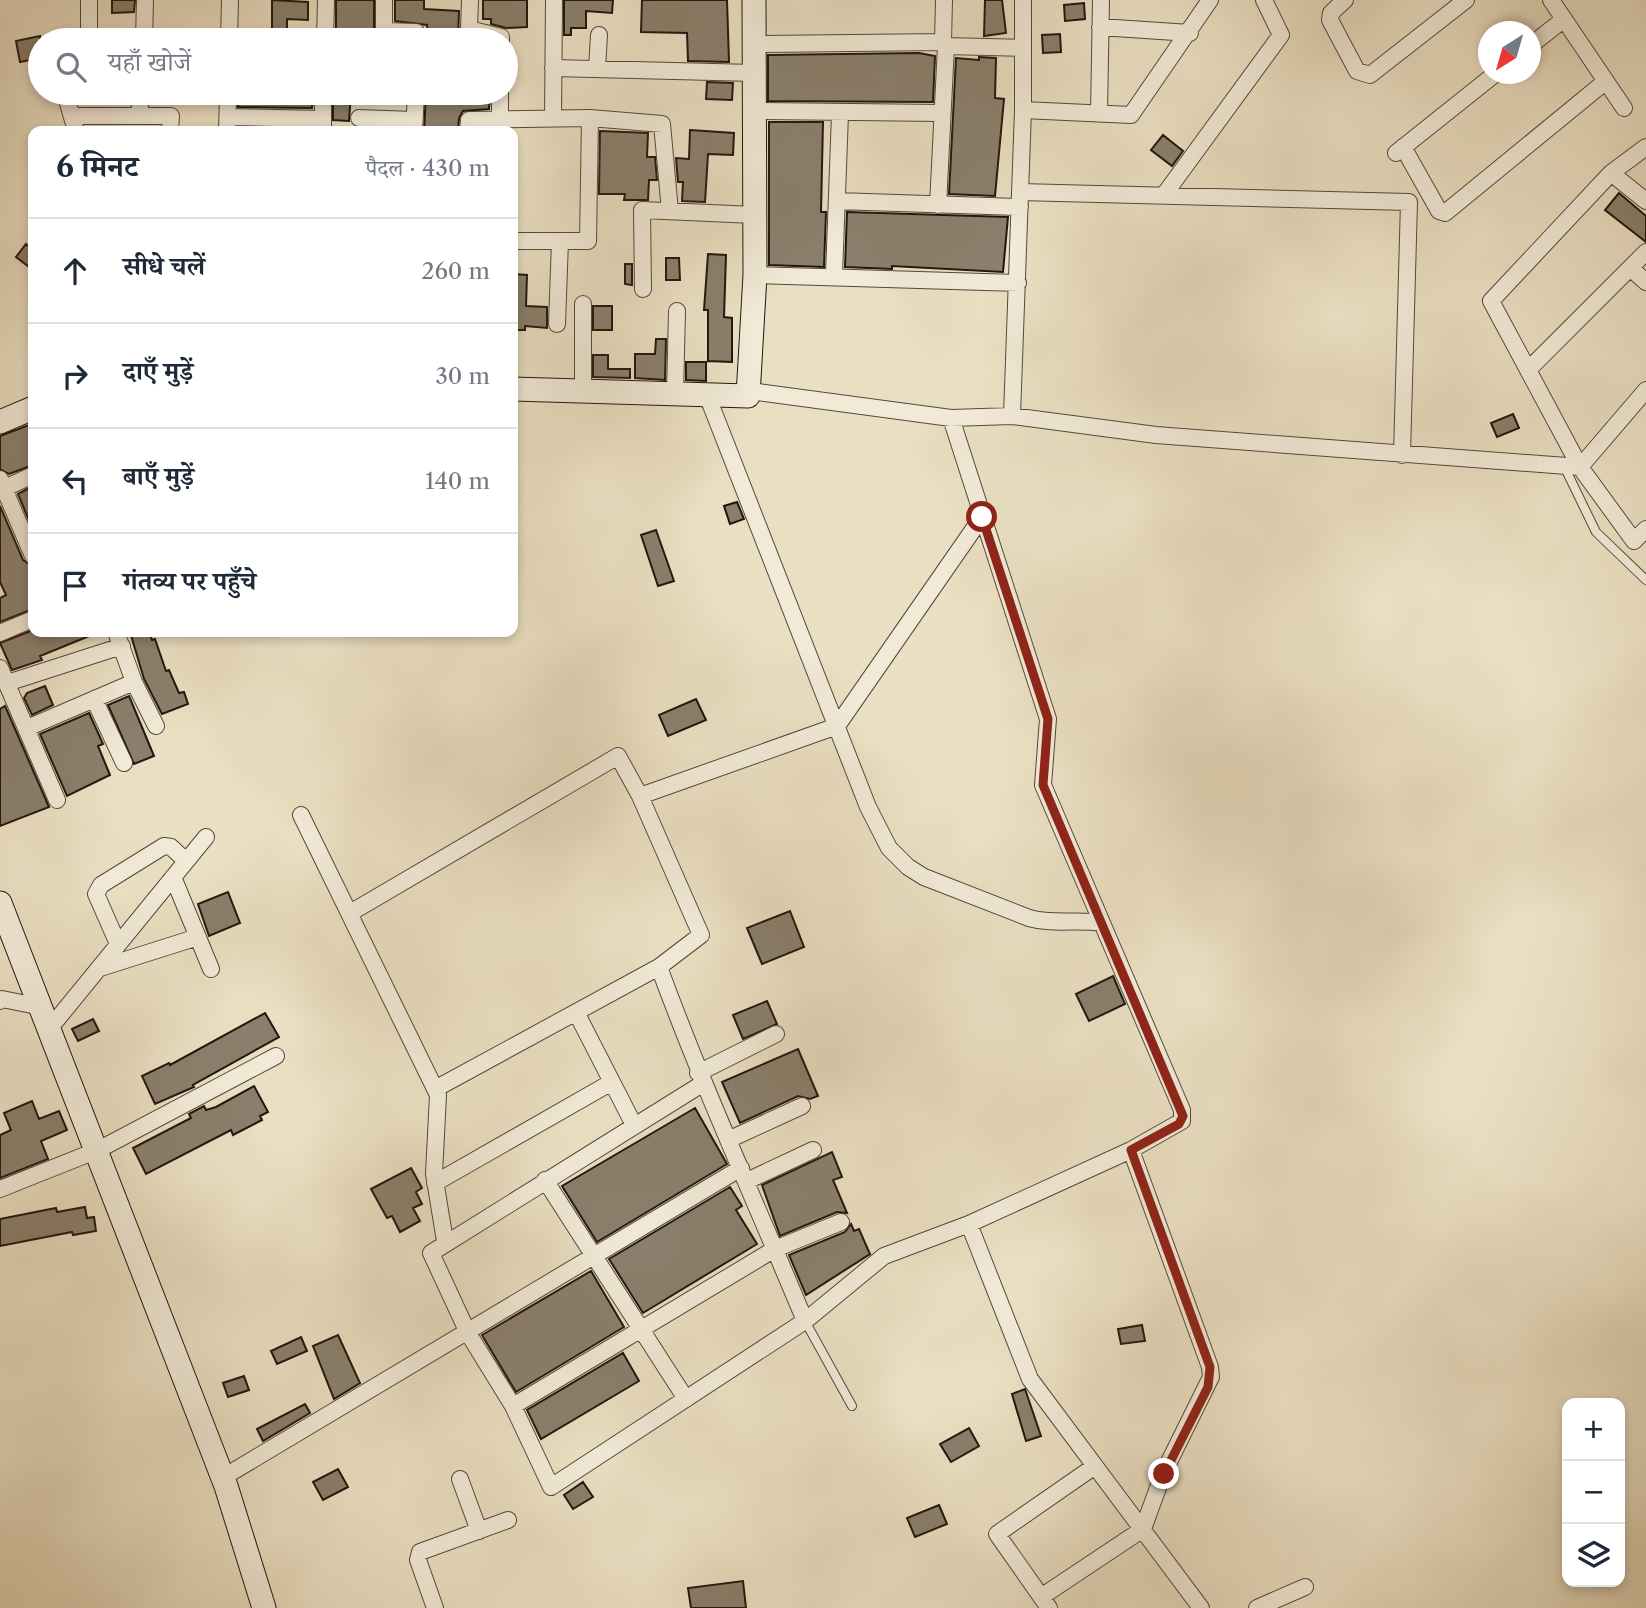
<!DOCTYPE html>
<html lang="hi">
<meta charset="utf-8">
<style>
:root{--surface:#fff;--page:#f2f2f3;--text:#1f2937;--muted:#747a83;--line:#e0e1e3}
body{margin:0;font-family:"Libre Caslon Text","Noto Serif Devanagari",serif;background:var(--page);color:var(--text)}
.controls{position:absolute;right:21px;bottom:21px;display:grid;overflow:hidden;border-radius:14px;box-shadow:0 4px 10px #0003}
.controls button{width:63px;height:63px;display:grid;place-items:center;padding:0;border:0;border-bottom:2px solid var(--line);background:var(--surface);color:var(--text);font:35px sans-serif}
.compass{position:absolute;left:1478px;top:21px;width:63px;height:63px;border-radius:50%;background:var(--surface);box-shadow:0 4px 10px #0003;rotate:217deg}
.stop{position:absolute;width:21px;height:21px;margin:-16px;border:5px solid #8f2418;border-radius:50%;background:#fff}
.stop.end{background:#8f2418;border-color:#fff;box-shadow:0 2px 7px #0008}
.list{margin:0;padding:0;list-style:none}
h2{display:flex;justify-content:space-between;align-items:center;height:91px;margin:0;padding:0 28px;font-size:30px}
h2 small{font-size:23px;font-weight:400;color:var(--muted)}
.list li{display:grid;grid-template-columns:46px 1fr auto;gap:21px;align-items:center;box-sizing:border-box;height:105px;padding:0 28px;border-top:2px solid var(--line)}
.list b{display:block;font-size:26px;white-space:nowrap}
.list em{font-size:23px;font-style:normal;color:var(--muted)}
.icon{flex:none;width:38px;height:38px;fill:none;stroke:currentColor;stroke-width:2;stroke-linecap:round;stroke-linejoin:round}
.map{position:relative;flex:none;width:1646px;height:1608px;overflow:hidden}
.search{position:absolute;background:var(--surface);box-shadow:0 4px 10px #0003;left:28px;top:28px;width:490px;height:77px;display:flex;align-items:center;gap:18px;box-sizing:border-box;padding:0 24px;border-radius:38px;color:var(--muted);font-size:26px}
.panel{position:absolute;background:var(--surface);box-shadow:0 4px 10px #0003;left:28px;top:126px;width:490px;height:511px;border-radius:14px}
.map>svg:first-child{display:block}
.building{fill:#8a7f6c;stroke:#22160f;stroke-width:2}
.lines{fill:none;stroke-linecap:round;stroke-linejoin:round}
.lane-casing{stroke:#54483c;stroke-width:10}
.street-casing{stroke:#54483c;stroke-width:18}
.secondary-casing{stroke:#22160f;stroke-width:25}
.lane{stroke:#f1ead7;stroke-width:8}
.street{stroke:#f1ead7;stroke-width:16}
.secondary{stroke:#f1ead7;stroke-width:23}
.route{stroke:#8f2418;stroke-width:9}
</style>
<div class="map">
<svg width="1646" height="1608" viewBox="0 0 1646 1608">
<rect width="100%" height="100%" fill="#eadfc2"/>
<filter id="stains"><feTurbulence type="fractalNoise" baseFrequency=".00286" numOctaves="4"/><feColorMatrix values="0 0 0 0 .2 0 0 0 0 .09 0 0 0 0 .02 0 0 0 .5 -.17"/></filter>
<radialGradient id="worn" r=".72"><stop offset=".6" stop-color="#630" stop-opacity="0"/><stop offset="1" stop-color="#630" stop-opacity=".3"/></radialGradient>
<path class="building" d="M112 0H135L134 12 112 13Z
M272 0 308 2V20L287 19V30L272 29Z
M336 0H374V40H336Z
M395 0H424V9L459 11 458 40H428L427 25 395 21Z
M483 0H527V27L506 28 491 24V19H483Z
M564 0H613L612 13 586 11V28H571V35H564Z
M642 0H727L729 62 688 61 687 33 641 32Z
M985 0H1002L1006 33 984 36Z
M1084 3 1085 19 1065 21 1064 5Z
M1060 34 1061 52 1043 53 1042 35Z
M40 36V58L20 62 16 41Z
M919 53 935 56 933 102 768 101V55Z
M979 57 996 58 995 98 1004 99 995 196 949 194 956 58 979 60Z
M707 82 733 83 732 100 706 99Z
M238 93H313L312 108 238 107Z
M333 93H351L349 121 333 120Z
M426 93H490L489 109 463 111 459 118 458 131H424Z
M769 122H823L821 212H826L824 267 769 265Z
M268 128 311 129V131H268Z
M690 130 734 133 733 155 708 154 705 202 682 201 683 182H678L676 158 689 159Z
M600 131 648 133 647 157H655L657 180H649L648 200H624L625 194H599Z
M1163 135 1183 151 1172 166 1151 150Z
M1619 193 1646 216V242L1605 210Z
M847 212 1008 217 1003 272 892 266V269L845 267Z
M26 244 33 250V270L16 257Z
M708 254 726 255 724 317 732 318V362L708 361V310H704Z
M666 258H679L680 280H666Z
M625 264H632V285L625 284Z
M513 274 527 275 526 306 547 307V328L525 326V330H513Z
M593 306H612V330H593Z
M656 339H666L665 380 635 378V354H655Z
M593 355H608V369H630V378L593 377Z
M686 362H706V381L686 380Z
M1513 414 1519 428 1497 437 1491 423Z
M29 425 33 434V465L9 474 0 469V436Z
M33 486V530L18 494Z
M737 502 744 519 730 524 724 506Z
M0 506 23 560 33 566V609L0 622V598L6 595 0 582Z
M656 530 674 581 658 586 641 535Z
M33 630V632H99L40 656 42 660 12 670 0 643Z
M130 632H149L152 640 155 639 166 671 169 670 179 693 184 692 188 704 162 714 144 679Z
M45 686 53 705 32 715 24 698 27 693Z
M129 696 154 756 134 764 108 705Z
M696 699 706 720 668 736 659 715Z
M5 706 49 807 0 826V709Z
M89 713 103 744 98 746 110 775 67 796 40 734Z
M228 892 240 923 209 936 198 904Z
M790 911 804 947 762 964 747 928Z
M1113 976 1125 1004 1089 1021 1076 994Z
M767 1001 777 1024 743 1039 733 1015Z
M265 1013 279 1037 193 1085 194 1087 155 1104 142 1076 169 1063 170 1065Z
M93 1019 99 1031 78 1041 72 1029Z
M798 1049 818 1096 810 1099 798 1096 740 1123 722 1082Z
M254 1086 268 1112 260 1116 262 1120 233 1135 231 1130 146 1174 133 1148 191 1118 189 1114 204 1106 206 1110 216 1107Z
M32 1101 39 1119 59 1111 67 1130 41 1141 48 1159 0 1178V1135L11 1130 4 1113Z
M695 1108 727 1164 597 1242 562 1186Z
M832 1152 842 1177 833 1180 847 1213 837 1212 780 1236 762 1185Z
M411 1168 422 1188 416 1192 422 1204 413 1208 420 1221 400 1232 392 1216 387 1218 371 1189Z
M730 1187 742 1206 736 1210 757 1244 643 1313 609 1259Z
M85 1207 87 1218 94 1217 96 1231 73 1235 72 1232 0 1246V1219L56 1208 57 1212Z
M851 1224 854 1231 859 1229 870 1254 806 1295 789 1255 845 1232Z
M591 1271 624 1327 516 1392 482 1335Z
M1142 1325 1145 1341 1121 1344 1118 1329Z
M338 1335 360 1383 334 1399 313 1346Z
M301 1337 307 1351 277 1364 271 1351Z
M623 1353 639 1381 541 1439 527 1410Z
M244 1376 249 1390 228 1397 223 1383Z
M1025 1389 1041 1436 1026 1441 1012 1394Z
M305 1404 310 1413 263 1441 257 1429Z
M969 1428 979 1446 951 1462 940 1444Z
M338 1469 348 1487 323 1500 313 1482Z
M583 1482 593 1497 573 1509 564 1495Z
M939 1505 947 1524 915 1537 907 1518Z
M743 1581 746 1608H691L688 1588Z"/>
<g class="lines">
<defs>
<path id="lane" d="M1564 466 1596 532 1646 580
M805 1321 852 1406"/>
<path id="street" d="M89 0V40
M470 0 469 29 501 37V40
M1345 0 1331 13 1330 20 1357 71 1370 75 1466 0
M1551 0 1624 108
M1100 27 1190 33
M384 31 416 32 418 40
M144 40 145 0
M229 40 230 0
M325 40 326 0
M384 40V0
M754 44 943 42
M946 46 1023 48
M1530 46 1564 19
M553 68 754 73
M597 69 599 35
M65 93 76 131
M141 93 139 116H171L170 131
M1023 110 1131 115 1210 0
M754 111 942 113
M1099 113 1101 0
M72 116H139
M228 117 323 119
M359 118 414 120
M500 119V93
M553 119 554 0
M227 131 228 93
M323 131V93
M414 131 416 93
M468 131 469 120 590 118 662 124 670 211
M1403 147 1439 211 1445 213 1606 81
M1646 147 1611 173 1491 301 1580 467 1634 541 1646 529
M1396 153 1495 74
M1611 173 1646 201
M1020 192 1409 202 1402 455
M1164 195 1281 35 1264 0
M837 201 1020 207
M938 205 946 46 943 42 944 0
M513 241H588L590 118
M1630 268 1646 282
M755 275 1018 283
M834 275 840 114
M643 289 642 210 754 215
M583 304V391
M557 324 560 241
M1528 370 1646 252
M750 391 951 418 1012 416 1156 435 1580 467 1646 390
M675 394 677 311
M707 395 868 807 889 848 908 867 924 877 1029 918C1053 925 1077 919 1102 923
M1012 416 1023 110V0
M0 479 33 556
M5 488 33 475
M116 632 134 682 156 726
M0 633 33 619
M0 668 57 800
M7 683 122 646
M94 699 124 763
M27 728 134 682
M640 796 837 726 982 517
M301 815 438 1095 434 1174 445 1241
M173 877 211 969
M350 913 618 756 640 796 701 935 659 967C703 1087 756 1203 805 1321
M118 944 96 894 101 885 164 846 171 847 186 861
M100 968 198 937
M0 1001 2 999 42 1007
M576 1012 634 1125
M50 1028 206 837
M698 1073 776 1034
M702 1084 431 1253 468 1333 513 1406 551 1487 805 1321 884 1256 969 1224 1131 1150 1182 1121V1110L1043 785 1048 719 951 418
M435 1089 659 967
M728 1140 802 1106
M545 1180 686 1399
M747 1181 813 1150
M435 1183 612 1082
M0 1189 98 1150 276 1056
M969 1224 1030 1379 1201 1608
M513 1406 775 1249 841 1222
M222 1478 741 1168
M460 1479 479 1531
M1041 1597 1143 1529 1163 1474 1211 1377 1210 1367 1131 1150
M435 1608 418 1560 420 1552 508 1520
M1049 1608 997 1534 1095 1466
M1257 1608 1305 1587"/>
<path id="secondary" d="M513 389 748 396 755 275 754 0
M0 422 33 408
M0 903 226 1486 264 1608"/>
</defs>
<use href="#lane" class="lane-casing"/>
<use href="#street" class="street-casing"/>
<use href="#secondary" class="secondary-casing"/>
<use href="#lane" class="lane"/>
<use href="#street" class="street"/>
<use href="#secondary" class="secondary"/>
</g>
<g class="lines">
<path class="route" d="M982 517 1048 719 1043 785 1183 1116 1179 1124 1131 1150 1210 1367 1208 1387 1164 1474"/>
</g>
<rect width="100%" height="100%" filter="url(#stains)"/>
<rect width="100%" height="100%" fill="url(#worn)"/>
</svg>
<div class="controls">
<button>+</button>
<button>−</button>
<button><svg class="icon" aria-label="layers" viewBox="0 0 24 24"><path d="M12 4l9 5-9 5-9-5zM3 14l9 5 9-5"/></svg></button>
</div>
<svg class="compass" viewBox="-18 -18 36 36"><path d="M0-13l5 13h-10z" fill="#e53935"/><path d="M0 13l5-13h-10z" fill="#747a83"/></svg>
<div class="stop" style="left:982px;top:517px"></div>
<div class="stop end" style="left:1164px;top:1474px"></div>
<div class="search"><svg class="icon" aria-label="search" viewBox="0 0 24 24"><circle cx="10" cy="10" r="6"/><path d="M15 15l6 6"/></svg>यहाँ खोजें</div>
<section class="panel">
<h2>6 मिनट<small>पैदल · 430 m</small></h2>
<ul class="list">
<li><svg class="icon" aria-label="ahead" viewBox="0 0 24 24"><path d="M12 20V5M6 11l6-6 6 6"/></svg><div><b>सीधे चलें</b></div><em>260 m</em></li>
<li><svg class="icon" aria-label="right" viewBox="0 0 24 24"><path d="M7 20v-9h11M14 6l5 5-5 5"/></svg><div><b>दाएँ मुड़ें</b></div><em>30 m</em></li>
<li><svg class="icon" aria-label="left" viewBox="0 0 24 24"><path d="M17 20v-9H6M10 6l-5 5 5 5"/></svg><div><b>बाएँ मुड़ें</b></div><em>140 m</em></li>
<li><svg class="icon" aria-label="arrive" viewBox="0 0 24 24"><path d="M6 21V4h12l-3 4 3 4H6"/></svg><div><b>गंतव्य पर पहुँचे</b></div></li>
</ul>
</section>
</div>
